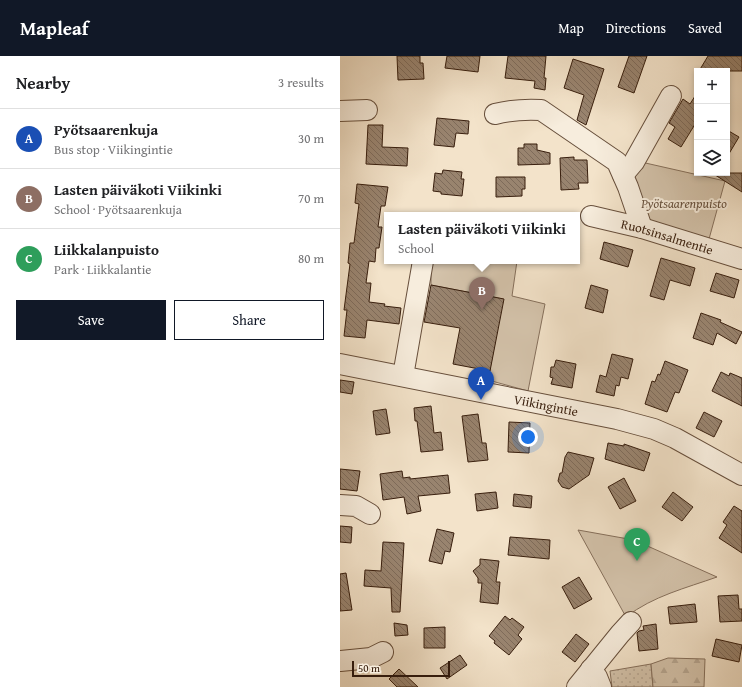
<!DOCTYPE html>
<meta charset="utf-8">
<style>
:root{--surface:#fff;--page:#f6f6f6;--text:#202124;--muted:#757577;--line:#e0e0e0;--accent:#111827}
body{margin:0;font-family:"Gentium Book Plus",serif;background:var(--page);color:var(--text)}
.controls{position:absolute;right:12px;top:12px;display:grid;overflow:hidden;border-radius:0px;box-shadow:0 2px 6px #0003}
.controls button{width:36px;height:36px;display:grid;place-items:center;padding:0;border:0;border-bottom:1px solid var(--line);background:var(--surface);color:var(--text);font:20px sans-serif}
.scale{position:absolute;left:12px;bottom:10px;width:98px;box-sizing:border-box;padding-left:4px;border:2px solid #381e0d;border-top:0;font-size:11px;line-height:14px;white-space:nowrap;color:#381e0d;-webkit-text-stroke:3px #f7eddd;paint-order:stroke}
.you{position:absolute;left:188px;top:381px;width:14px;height:14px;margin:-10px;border:3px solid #fff;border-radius:50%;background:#1a73e8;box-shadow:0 0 0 6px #1a73e833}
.badge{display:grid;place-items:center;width:26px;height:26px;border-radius:50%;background:var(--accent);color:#fff;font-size:13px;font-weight:700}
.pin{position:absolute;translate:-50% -33px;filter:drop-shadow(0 1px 2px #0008)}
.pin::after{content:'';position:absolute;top:21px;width:14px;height:12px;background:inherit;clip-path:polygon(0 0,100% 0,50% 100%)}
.popup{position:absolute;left:44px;top:156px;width:196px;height:52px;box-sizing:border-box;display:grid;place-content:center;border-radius:0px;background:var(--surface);filter:drop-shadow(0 1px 3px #0005);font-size:13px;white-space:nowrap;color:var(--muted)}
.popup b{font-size:15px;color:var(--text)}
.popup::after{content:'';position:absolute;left:50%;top:100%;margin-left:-8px;border:8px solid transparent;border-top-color:var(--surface)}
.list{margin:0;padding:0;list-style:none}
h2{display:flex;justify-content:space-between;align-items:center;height:52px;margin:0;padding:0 16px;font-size:17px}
h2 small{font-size:13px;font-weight:400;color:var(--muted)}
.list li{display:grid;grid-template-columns:26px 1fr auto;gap:12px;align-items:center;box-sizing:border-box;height:60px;padding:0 16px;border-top:1px solid var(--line)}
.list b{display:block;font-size:15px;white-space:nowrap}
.list p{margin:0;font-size:13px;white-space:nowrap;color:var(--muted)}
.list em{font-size:13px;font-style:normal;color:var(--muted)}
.actions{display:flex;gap:8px;padding:12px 16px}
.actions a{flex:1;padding:9px 0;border:1px solid var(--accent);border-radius:0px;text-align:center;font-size:14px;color:var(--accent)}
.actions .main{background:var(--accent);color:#fff}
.icon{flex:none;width:22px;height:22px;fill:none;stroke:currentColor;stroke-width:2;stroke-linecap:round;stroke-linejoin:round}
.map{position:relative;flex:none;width:402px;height:631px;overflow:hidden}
header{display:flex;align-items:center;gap:24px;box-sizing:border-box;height:56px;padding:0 20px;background:var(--accent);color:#fff}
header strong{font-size:19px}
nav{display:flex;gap:22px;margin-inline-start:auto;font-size:14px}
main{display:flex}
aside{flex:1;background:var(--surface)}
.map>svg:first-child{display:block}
.grass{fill:url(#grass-dots);stroke:#86705c}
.forest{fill:url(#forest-firs);stroke:#86705c}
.green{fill:#d3c2aa;stroke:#86705c}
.building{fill:url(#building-back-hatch);stroke:#381e0d}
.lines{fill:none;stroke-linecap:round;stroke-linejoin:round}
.minor-casing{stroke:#674f3c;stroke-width:22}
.minor{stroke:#f7eddd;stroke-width:20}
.labels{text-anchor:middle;stroke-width:4;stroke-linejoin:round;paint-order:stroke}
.park-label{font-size:13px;font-style:italic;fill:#664f3c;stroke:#f7eddd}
.street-label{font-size:13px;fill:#381e0d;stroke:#f7eddd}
</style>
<header>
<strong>Mapleaf</strong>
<nav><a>Map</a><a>Directions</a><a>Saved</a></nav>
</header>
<main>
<aside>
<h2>Nearby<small>3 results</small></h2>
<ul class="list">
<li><span class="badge" style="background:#1a4fb4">A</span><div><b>Pyötsaarenkuja</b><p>Bus stop · Viikingintie</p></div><em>30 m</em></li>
<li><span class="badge" style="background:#8d6e63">B</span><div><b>Lasten päiväkoti Viikinki</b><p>School · Pyötsaarenkuja</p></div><em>70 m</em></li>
<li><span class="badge" style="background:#2e9e5b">C</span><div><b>Liikkalanpuisto</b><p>Park · Liikkalantie</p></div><em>80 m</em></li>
</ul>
<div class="actions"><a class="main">Save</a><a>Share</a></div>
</aside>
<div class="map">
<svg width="402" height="631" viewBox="0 0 402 631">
<defs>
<pattern id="grass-dots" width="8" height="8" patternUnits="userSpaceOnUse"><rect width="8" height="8" fill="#d3c2aa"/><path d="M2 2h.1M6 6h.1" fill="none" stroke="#b6a691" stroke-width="1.8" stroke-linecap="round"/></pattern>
<pattern id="forest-firs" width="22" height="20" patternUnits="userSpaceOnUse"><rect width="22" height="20" fill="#d3c2aa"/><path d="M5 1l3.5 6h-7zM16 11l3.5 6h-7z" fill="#b6a691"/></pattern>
<pattern id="building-back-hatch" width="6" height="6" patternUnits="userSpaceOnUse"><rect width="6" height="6" fill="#99846f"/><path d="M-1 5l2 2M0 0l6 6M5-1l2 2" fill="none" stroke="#7e6b5a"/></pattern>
</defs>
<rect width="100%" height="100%" fill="#f3e3ca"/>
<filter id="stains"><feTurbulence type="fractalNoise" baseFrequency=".005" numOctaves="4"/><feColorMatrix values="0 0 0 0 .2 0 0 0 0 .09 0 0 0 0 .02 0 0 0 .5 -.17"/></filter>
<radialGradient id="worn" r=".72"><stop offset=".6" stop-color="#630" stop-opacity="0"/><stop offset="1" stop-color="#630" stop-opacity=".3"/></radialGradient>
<path class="grass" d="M311 608 313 631H272L270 615Z"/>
<path class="forest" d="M328 602 365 603 364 631H313L311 608Z"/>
<path class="green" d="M301 106 385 125 369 183 306 166 291 122Z
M91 205H177L172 240 205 248 188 335 148 324 163 243 91 229Z
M238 474 294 484 377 521C346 532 313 540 286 561Z"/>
<path class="building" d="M57 0H80V7H83L84 23 58 24Z
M107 0H140L138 16 105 12Z
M168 0H206L204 22H206L205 34 194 32 195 25 165 22Z
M289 0H307L294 37 278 31Z
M368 0H402V15H359Z
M233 3 264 13 246 69 237 64 244 39 224 32Z
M357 37V65L341 91 328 83 335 71 329 67 343 43 350 48Z
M97 62 129 65 128 78 116 77 114 91 94 89Z
M28 69H43L42 91 68 92 67 110 26 108Z
M387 74 399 81 387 101Z
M184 88H197V94L210 97V108L178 109V92H184Z
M234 101V104H247L248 127H238L239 133 221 134 220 102Z
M103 114 122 116 121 123H124L122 140 101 138V136L93 135 95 117 102 118Z
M372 117H402V136Z
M156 121H185V133H182V140L156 141Z
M17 128 48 131 45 150H41L38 171H42L39 192H36L35 206 29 205 26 227H31L29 246 45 248 44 250 61 252 59 268 27 264 25 282 4 280 7 254H4L10 208 8 207 10 187H14L19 148 15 147Z
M264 186 293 194 288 211 260 203Z
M321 202 355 212 350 230 330 224 324 244 310 240Z
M376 217 399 224 394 242 370 235Z
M91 229 164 243 150 315 113 308 120 272 84 266Z
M251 229 268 234 263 257 245 252Z
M361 257 381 264 380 266 402 276 396 288 377 277 373 289 353 282Z
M272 298 293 303 288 323 281 321 279 330 276 329 274 340 256 336 260 319 266 321Z
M216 304 236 308 232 332 211 328 213 322 210 321 211 311H214Z
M325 305 348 314 339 337 335 336 327 356 305 348 312 325 315 326 318 318 320 319Z
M381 316 389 320 390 317 402 322V350L372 335Z
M0 324 14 326 12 338 0 336Z
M91 350 94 377 101 376 103 394 81 396 77 365H75L74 352Z
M46 353 50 377 36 379 33 355Z
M364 356 382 365 374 381 356 372Z
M138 358 142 387H146L148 404 128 406 122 360Z
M169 366 190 367 189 397 168 396Z
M268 387 284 390V388L310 397 304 415 265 403Z
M228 396 254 402 249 419 229 433 222 431 218 425 220 417H222L225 401Z
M0 413 20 415 17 435 0 433Z
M62 415 63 422 70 421V423L108 419 110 437 78 440 81 455 67 458 64 441 43 444 40 418Z
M284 422 296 445 280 453 268 431Z
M156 436 158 452 137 455 135 438Z
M333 436 353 451 342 465 322 451Z
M174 438 192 440 191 452 173 450Z
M394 450 402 455V497L379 482 387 469 383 466Z
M0 470 12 471 11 487 0 486Z
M97 473 114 477 110 496 105 495 102 508 89 505Z
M170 481 210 484 209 503 168 499Z
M43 486 64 487 60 556H52L51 532 24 530 25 514 41 515Z
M140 503 159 505 156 526H160L158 548 140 546 142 527H138V522L133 515 140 509Z
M6 517 12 554 0 555V518Z
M239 521 252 543 234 553 222 531Z
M398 539 399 553H402V565L380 566 378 540Z
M355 548 357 566 330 568 328 551Z
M165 560 170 564 172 562 184 571 178 579 182 583 169 599 154 587 155 585 149 580Z
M54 567 67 569 68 579 55 580Z
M316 568 318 593 299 595 297 577 299 575 304 574 303 570Z
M105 571V592H84V572Z
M236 578 249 588 235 606 222 596Z
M376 583 402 589 399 606 372 600Z
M120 599 127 609 107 623 100 612Z
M59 613 78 631H57L49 623Z"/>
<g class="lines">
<defs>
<g id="minor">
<path d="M0 55 27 54"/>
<path d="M155 58C171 54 184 53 201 54L277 106 288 131 302 172"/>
<path d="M283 119 294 106 331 40"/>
<path id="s1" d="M251 160 302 172 402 203"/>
<path id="s2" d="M0 308 277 363 314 373 335 382 402 419"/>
<path d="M63 320 83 205"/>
<path d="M0 449 16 450 30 458"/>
<path d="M0 605 31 602 43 596"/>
<path d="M251 613 257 621 261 631"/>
<path d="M237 631 280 578 291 566"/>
</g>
</defs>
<use href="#minor" class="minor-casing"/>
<use href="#minor" class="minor"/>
</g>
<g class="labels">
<g class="park-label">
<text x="344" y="152">Pyötsaarenpuisto</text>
</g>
<g class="street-label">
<text dy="5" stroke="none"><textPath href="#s1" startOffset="79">Ruotsinsalmentie</textPath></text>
<text dy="5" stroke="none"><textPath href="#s2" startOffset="210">Viikingintie</textPath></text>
</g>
</g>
<rect width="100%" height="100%" filter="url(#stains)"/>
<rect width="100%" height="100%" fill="url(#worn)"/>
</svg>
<div class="controls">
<button>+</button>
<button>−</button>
<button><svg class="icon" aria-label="layers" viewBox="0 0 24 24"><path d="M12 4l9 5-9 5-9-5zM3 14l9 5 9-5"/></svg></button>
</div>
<div class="scale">50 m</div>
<div class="you"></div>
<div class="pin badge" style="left:141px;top:344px;background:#1a4fb4">A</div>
<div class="pin badge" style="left:142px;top:254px;background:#8d6e63">B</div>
<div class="popup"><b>Lasten päiväkoti Viikinki</b>School</div>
<div class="pin badge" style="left:297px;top:505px;background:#2e9e5b">C</div>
</div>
</main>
